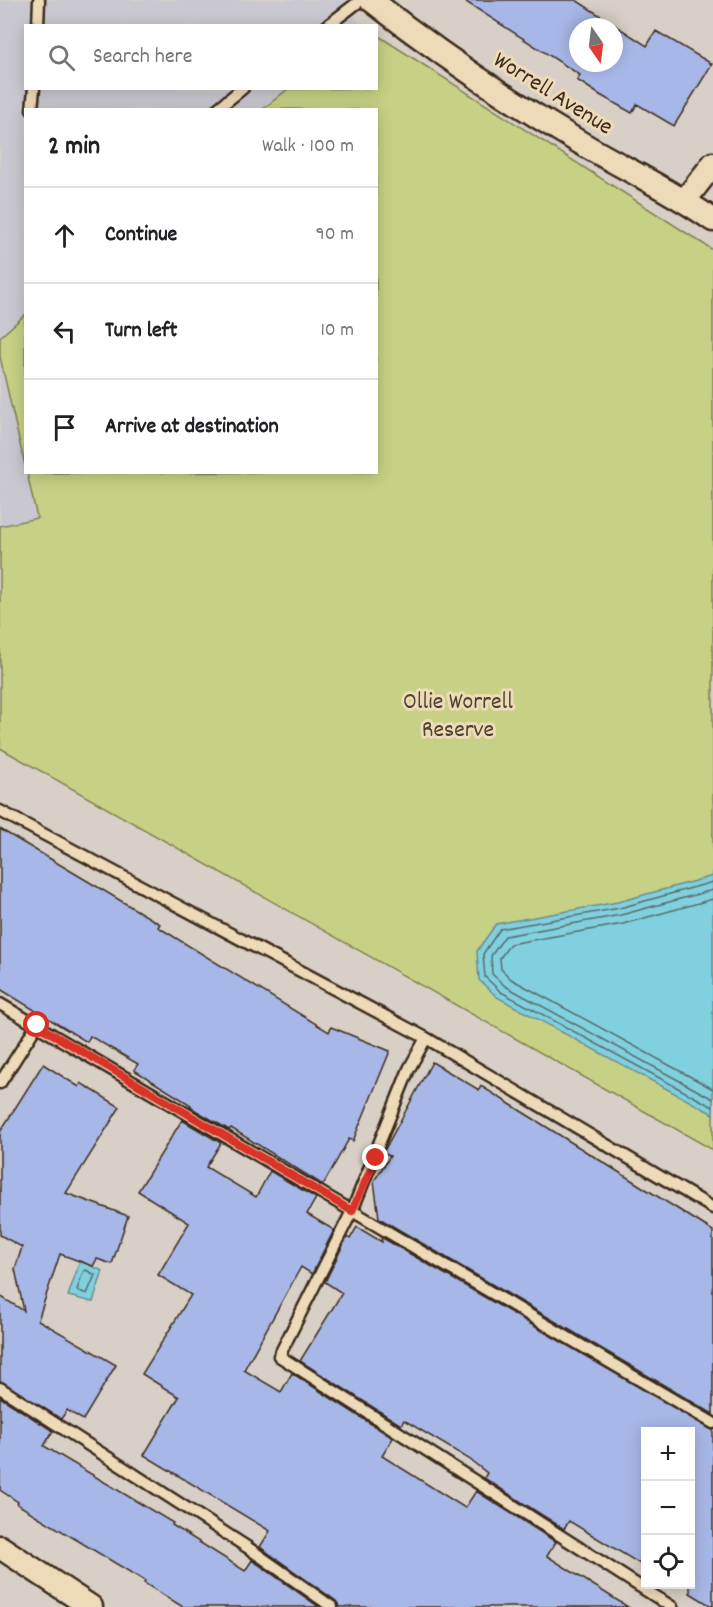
<!DOCTYPE html>
<meta charset="utf-8">
<style>
:root{--surface:#fff;--page:#f6f6f6;--text:#202124;--muted:#757577;--line:#e0e0e0}
body{margin:0;font-family:Dekko,sans-serif;background:var(--page);color:var(--text)}
.controls{position:absolute;right:18px;bottom:18px;display:grid;overflow:hidden;border-radius:0px;box-shadow:0 3px 15px #0003}
.controls button{width:54px;height:54px;display:grid;place-items:center;padding:0;border:0;border-bottom:2px solid var(--line);background:var(--surface);color:var(--text);font:30px sans-serif}
.compass{position:absolute;left:569px;top:18px;width:54px;height:54px;border-radius:50%;background:var(--surface);box-shadow:0 3px 15px #0003;rotate:166deg}
.stop{position:absolute;width:18px;height:18px;margin:-14px;border:4px solid #d93025;border-radius:50%;background:#fff}
.stop.end{background:#d93025;border-color:#fff;box-shadow:0 2px 6px #0008}
.list{margin:0;padding:0;list-style:none}
h2{display:flex;justify-content:space-between;align-items:center;height:78px;margin:0;padding:0 24px;font-size:26px}
h2 small{font-size:20px;font-weight:400;color:var(--muted)}
.list li{display:grid;grid-template-columns:39px 1fr auto;gap:18px;align-items:center;box-sizing:border-box;height:96px;padding:0 24px;border-top:2px solid var(--line)}
.list b{display:block;font-size:22px;white-space:nowrap}
.list em{font-size:20px;font-style:normal;color:var(--muted)}
.icon{flex:none;width:33px;height:33px;fill:none;stroke:currentColor;stroke-width:2;stroke-linecap:round;stroke-linejoin:round}
.map{position:relative;flex:none;width:713px;height:1607px;overflow:hidden}
.search{position:absolute;background:var(--surface);box-shadow:0 3px 15px #0003;left:24px;top:24px;width:354px;height:66px;display:flex;align-items:center;gap:15px;box-sizing:border-box;padding:0 21px;border-radius:0px;color:var(--muted);font-size:22px}
.panel{position:absolute;background:var(--surface);box-shadow:0 3px 15px #0003;left:24px;top:108px;width:354px;height:366px;border-radius:0px}
.map>svg:first-child{display:block}
.built{fill:#c9c8d0}
.green{fill:#c6d185;stroke:#807e52;stroke-width:1.5}
.water{fill:#81d0df;stroke:#658e92;stroke-width:1.5}
.lines{fill:none;stroke-linecap:round;stroke-linejoin:round}
.shore{stroke:#576c6b;stroke-width:1.5}
.building{fill:#a7b7e7;stroke:#3b2a1e;stroke-width:1.5;fill-rule:evenodd}
.lane-casing{stroke:#3b2a1e;stroke-width:15}
.street-casing{stroke:#3b2a1e;stroke-width:27}
.lane{stroke:#eddab8;stroke-width:10}
.street{stroke:#eddab8;stroke-width:22}
.route{stroke:#d93025;stroke-width:8}
.labels{text-anchor:middle;stroke-width:6;stroke-linejoin:round;paint-order:stroke}
.street-label{font-size:24px;fill:#3b2a1e;stroke:#eddab8}
.park-label{font-size:24px;fill:#50432d;stroke:#eddab8}
</style>
<div class="map">
<svg width="713" height="1607" viewBox="0 0 713 1607">
<rect width="100%" height="100%" fill="#d8d0c6"/>
<filter id="ink" filterUnits="userSpaceOnUse"><feTurbulence type="fractalNoise" baseFrequency=".0167" numOctaves="2"/><feDisplacementMap in="SourceGraphic" scale="12" xChannelSelector="R" yChannelSelector="G"/><feConvolveMatrix kernelMatrix="1 2 1 2 8 2 1 2 1" color-interpolation-filters="sRGB"/></filter>
<g filter="url(#ink)">
<path class="built" d="M0 0H344L361 25 26 26V88L288 89 263 109 26 110 25 315 0 337Z
M0 357 38 518 0 526Z"/>
<path class="green" d="M377 35 713 250V1150L0 748V526L37 518 27 473 376 472V110L263 109 288 89 376 88Z
M25 315V466L0 357V337Z"/>
<path class="water" d="M713 876V1114L497 997 479 980 477 951 496 924 618 902Z
M80 1261 103 1271 93 1302 68 1296Z"/>
<g class="lines">
<path class="shore" d="M713 882 620 908 500 929 483 954 485 977 501 992 713 1107
M713 890 621 915 505 936 491 956 492 974 505 986 713 1099
M713 899 623 924 510 944 500 958 501 969 511 979 713 1089
M86 1270 95 1275 87 1294 77 1290 83 1272Z"/>
</g>
<path class="building" d="M463 0H576L647 46 656 31 712 64 674 126 637 104 632 113 600 95 577 80 580 75ZM578 27H614V63H578Z
M0 829 160 924 158 927 329 1032 331 1027 390 1051 353 1141 349 1139 323 1185 231 1128 229 1130 190 1107 191 1105 134 1070 138 1064 90 1036 87 1042 0 989Z
M432 1062 479 1090 481 1086 713 1231V1414L379 1218 374 1181 390 1156 383 1153Z
M43 1064 79 1087 81 1083 120 1107 66 1193 128 1216 112 1264 97 1259 93 1266 60 1254 38 1320 116 1365 83 1420 67 1410 61 1419 0 1381V1296L24 1311 15 1269 22 1247 0 1235V1132Z
M182 1120 221 1143 206 1167 256 1197 270 1171 316 1198 307 1214 334 1230 312 1274 301 1267 244 1370 281 1392 292 1373 393 1438 382 1456 465 1508 476 1491 556 1542 547 1556 628 1607H339L336 1601 260 1547 270 1531 144 1455 179 1397 142 1374 191 1295 158 1275 189 1223 138 1191Z
M357 1227 382 1242 381 1237 713 1430V1607L690 1593V1431H645V1567L569 1521 564 1529 484 1478 487 1473 469 1459 404 1420 401 1425 300 1361 342 1293 325 1282 347 1237 350 1239Z
M0 1397 53 1431 44 1446 173 1523 172 1525 245 1571 252 1560 319 1607H183L144 1583 145 1581 17 1504 18 1502 0 1490Z"/>
<g class="lines">
<defs>
<path id="lane" d="M38 26 39 0
M327 26 361 0
M32 110 34 88
M216 110 243 88
M0 811 426 1038
M0 1004 713 1423
M0 1083 37 1025
M0 1388 247 1547 332 1607
M672 1607 279 1356 352 1211 409 1069 426 1038 713 1208"/>
<path id="street" d="M371 0C434 50 502 96 571 137 618 166 668 188 713 220
M685 200 713 164
M0 1547 91 1607"/>
</defs>
<use href="#lane" class="lane-casing"/>
<use href="#street" class="street-casing"/>
<use href="#lane" class="lane"/>
<use href="#street" class="street"/>
</g>
</g>
<g class="lines" filter="url(#ink)">
<path class="route" d="M37 1025 352 1211 376 1158"/>
</g>
<g class="labels">
<g class="street-label">
<text transform="translate(554 92) rotate(32)" y="8">Worrell Avenue</text>
</g>
<g class="park-label">
<text x="458" y="708">Ollie Worrell<tspan x="458" dy="28">Reserve</tspan></text>
</g>
</g>
</svg>
<div class="controls">
<button>+</button>
<button>−</button>
<button><svg class="icon" aria-label="locate" viewBox="0 0 24 24"><circle cx="12" cy="12" r="6"/><path d="M12 2v4M12 18v4M2 12h4M18 12h4"/></svg></button>
</div>
<svg class="compass" viewBox="-18 -18 36 36"><path d="M0-13l5 13h-10z" fill="#e53935"/><path d="M0 13l5-13h-10z" fill="#757577"/></svg>
<div class="stop" style="left:37px;top:1025px"></div>
<div class="stop end" style="left:376px;top:1158px"></div>
<div class="search"><svg class="icon" aria-label="search" viewBox="0 0 24 24"><circle cx="10" cy="10" r="6"/><path d="M15 15l6 6"/></svg>Search here</div>
<section class="panel">
<h2>2 min<small>Walk · 100 m</small></h2>
<ul class="list">
<li><svg class="icon" aria-label="ahead" viewBox="0 0 24 24"><path d="M12 20V5M6 11l6-6 6 6"/></svg><div><b>Continue</b></div><em>90 m</em></li>
<li><svg class="icon" aria-label="left" viewBox="0 0 24 24"><path d="M17 20v-9H6M10 6l-5 5 5 5"/></svg><div><b>Turn left</b></div><em>10 m</em></li>
<li><svg class="icon" aria-label="arrive" viewBox="0 0 24 24"><path d="M6 21V4h12l-3 4 3 4H6"/></svg><div><b>Arrive at destination</b></div></li>
</ul>
</section>
</div>
